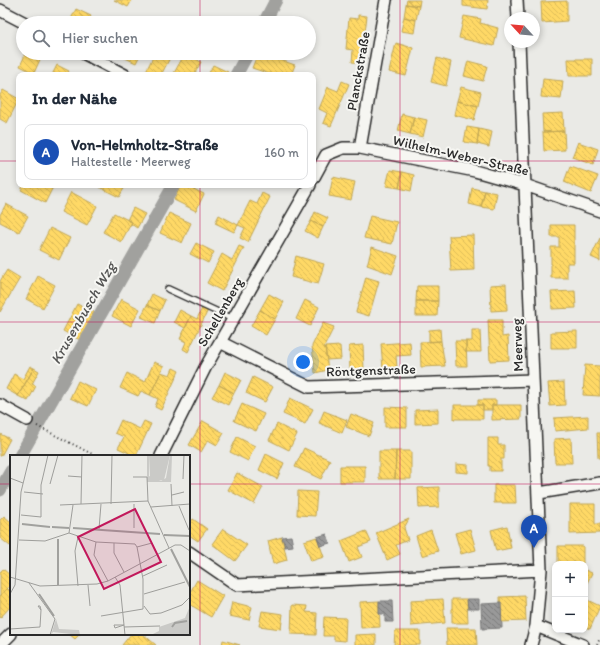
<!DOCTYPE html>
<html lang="de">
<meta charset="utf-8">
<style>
:root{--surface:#fff;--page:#f2f2f3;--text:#1f2937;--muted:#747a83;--line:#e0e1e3;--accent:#ea580c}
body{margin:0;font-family:Itim,sans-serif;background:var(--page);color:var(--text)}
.controls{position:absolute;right:12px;bottom:12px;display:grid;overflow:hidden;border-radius:8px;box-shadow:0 2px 6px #0003}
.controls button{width:36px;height:36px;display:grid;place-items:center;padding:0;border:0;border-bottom:1px solid var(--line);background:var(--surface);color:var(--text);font:20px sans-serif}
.compass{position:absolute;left:504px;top:12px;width:36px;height:36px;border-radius:50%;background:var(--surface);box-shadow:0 2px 6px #0003;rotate:296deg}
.you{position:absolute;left:303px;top:362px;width:14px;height:14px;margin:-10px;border:3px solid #fff;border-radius:50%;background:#1a73e8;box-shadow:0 0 0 6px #1a73e833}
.badge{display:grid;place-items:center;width:26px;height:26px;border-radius:50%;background:var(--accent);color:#fff;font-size:13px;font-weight:700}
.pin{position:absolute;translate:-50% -33px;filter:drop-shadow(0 1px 2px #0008)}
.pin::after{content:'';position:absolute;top:21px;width:14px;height:12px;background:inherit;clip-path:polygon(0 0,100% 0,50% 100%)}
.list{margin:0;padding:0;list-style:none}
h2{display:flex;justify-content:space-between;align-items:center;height:52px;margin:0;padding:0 16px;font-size:17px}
h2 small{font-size:13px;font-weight:400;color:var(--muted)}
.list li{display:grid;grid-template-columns:26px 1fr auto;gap:12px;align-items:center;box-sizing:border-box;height:56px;margin:0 8px 8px;padding:0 8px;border:1px solid var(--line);border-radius:8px}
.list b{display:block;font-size:15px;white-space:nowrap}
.list p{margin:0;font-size:13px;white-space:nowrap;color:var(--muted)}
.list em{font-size:13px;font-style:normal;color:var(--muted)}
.icon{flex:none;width:22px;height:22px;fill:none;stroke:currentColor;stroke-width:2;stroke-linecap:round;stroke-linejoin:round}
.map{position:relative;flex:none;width:600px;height:645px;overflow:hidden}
.search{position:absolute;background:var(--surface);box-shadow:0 2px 6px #0003;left:16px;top:16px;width:300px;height:44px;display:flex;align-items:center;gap:10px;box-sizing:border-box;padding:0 14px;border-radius:22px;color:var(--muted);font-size:15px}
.panel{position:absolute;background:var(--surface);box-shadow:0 2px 6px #0003;left:16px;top:72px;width:300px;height:116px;border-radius:8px}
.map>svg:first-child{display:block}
.homes{fill:url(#homes-back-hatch);stroke:#bfa554}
.industry{fill:url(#industry-back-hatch);stroke:#787878}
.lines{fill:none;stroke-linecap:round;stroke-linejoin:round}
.canal{stroke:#a1a19e;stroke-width:13}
.lane-casing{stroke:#2b2b2b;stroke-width:8}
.street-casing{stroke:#2b2b2b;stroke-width:14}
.path{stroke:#2b2b2b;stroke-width:2;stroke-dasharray:1 3;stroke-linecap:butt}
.lane{stroke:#f6f6f2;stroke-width:5.5}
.street{stroke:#f6f6f2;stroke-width:11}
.grid{fill:none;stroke:#c2185b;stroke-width:1;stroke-opacity:0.55}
.labels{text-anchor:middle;stroke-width:4;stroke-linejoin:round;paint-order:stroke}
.street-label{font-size:14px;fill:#2b2b2b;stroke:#f6f6f2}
.water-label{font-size:15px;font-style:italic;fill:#545453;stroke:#f6f6f2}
.inset-river{fill:none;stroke:#a1a19e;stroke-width:2}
.inset-road{fill:none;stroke:#9e9e9b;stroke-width:1}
.view{fill:#c2185b;fill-opacity:0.15;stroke:#c2185b;stroke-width:2}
.inset-edge{fill:none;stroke:#2b2b2b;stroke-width:2}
</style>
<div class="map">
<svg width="600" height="645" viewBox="0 0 600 645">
<defs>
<pattern id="homes-back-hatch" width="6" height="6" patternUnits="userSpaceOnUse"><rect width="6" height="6" fill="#ffd966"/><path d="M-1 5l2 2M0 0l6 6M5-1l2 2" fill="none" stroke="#dbba59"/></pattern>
<pattern id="industry-back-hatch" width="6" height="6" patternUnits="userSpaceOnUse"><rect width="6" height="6" fill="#999"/><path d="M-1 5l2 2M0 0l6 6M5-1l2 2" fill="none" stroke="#7d7d7d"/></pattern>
</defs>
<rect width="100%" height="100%" fill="#eaeae6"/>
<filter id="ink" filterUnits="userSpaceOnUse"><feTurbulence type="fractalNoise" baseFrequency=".025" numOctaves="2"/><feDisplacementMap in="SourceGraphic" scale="8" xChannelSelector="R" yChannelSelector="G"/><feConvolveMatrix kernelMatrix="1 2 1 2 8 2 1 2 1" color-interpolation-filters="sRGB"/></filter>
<g filter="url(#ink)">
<path class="homes" d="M114 0H132L128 7Z
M407 0H420L419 6 406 4Z
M463 0H488L487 9 463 6Z
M567 1V21L542 23 541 2Z
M406 4 419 6 416 20 404 17Z
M76 9 91 16 87 23H69Z
M358 15 367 16 361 63 352 62 353 50 346 49 349 18 358 19Z
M464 16 481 19 480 23 498 28 494 46 459 38Z
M404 17 416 20 414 33 401 31Z
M396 43 413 48 406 76 389 72Z
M26 53H38L42 55 34 73 20 66Z
M125 53H141L136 63 123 57Z
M155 53H165L171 56 161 75H154L146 71Z
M185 53 201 62 194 75H173Z
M258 53H270L269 56 295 65 291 75H273L252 68Z
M437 58 451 62 446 86 431 82Z
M568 59H592V76H569Z
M468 61 487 66 483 81 464 76Z
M57 65 69 71 67 75H52Z
M213 65 228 72 227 75H208Z
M543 79 563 81 561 99 541 97Z
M342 81 349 84 331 126 323 123 327 113 319 109 328 87 338 91Z
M461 87 481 92 478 106 457 101Z
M3 90 19 99 7 123 0 119V95Z
M457 101 478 106 474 120 454 115Z
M563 113 564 131 543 132 542 114Z
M402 114 414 117 410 134 398 131Z
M414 117 427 120 423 137 410 134Z
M467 127 479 129 477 144 464 142Z
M479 129 492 132 489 147 477 144Z
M564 131 565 150 544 151 543 132Z
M578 142 598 149 593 165 572 157Z
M570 166 598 176 591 193 564 182Z
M390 170 402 172 399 188 386 186Z
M402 172 414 175 411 191 399 188Z
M333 177 355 182 351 200 329 196Z
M24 185H54L45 203 21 190Z
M100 185H126L119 197 99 187Z
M181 185H185L204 194 196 211 174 200Z
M472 188 485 191 481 207 469 204Z
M485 191 497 193 494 209 481 207Z
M71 192 97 206 87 225 61 212Z
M262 193 270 197 248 242 240 238 245 228 238 225 250 201 257 204Z
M6 204 28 216 19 232 0 222V215Z
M133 208 145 214 137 228 131 224 132 222 127 220Z
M315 212 328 218 323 227 311 221Z
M114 213 132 222 121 242 103 232Z
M169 213 191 223 182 243 160 233Z
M219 215 238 225 234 232 215 223Z
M370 216 397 222 392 244 364 238Z
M311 221 323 227 318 238 305 231Z
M551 225H574V263H567V278H551V247H559V237H551Z
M50 228 70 238 59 260 39 250Z
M473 235 474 270 451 271 449 236Z
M600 238V261L591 257Z
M196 243 214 252 208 263 190 254Z
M239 246 244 248 222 291 207 283 222 254 232 260Z
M372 247 398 256 392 274 367 265Z
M296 256 324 264 318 284 291 277Z
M7 270 20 278 0 312V281Z
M38 276 55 285 43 308 26 299Z
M366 277 379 281 369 316 356 312Z
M506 284 507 310 491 311 490 285Z
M417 286H438V301H416Z
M575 291 576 308 552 309 551 292Z
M152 294 165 300 160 311 147 305Z
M269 294 284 302 275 319 260 310Z
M121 299 140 309 131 326 112 316Z
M305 300 319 307 310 326 296 319Z
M416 301H438L437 316H416Z
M77 304 94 312 80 340 63 331Z
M147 305 160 311 155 323 141 317Z
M202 308 208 310 188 352 183 349 186 342 180 339 191 316 197 319Z
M180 310 191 316 185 328 174 322Z
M260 310 275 319 266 335 251 326Z
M488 320H502V337L508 336 509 360 490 361Z
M323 323 334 327 324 347H325L328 370 315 373 312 346Z
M440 329 441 341 429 342V330Z
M472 330H480L481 352H466V341H472Z
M577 331V348H551V332Z
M441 341 445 366 421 367 420 342Z
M455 341H466L467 366H456Z
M410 342 411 355 396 356 397 368 383 369 381 344Z
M363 345 364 370 350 371 349 346Z
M340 346 341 359 327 360 325 347Z
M154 362 164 366 150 395 141 391 138 396 120 388 127 373 145 382Z
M585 365 600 366V396L583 395Z
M30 366 34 368 18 396 6 389 14 374 23 379Z
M34 368 39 371 32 384 36 386 28 401 18 396Z
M173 368 179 371 161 410 155 407 158 399 150 395 161 372 170 375Z
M225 372 241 380 234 393 219 385Z
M253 377 273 387 265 402 246 393Z
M78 381 96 390 88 406 70 398Z
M564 382 565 405 550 406 548 383Z
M219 385 234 393 228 405 212 397Z
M290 398 313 409 305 424 283 414Z
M478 400H496V405H492V410H483V405H478Z
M242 404 264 414 256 431 234 421Z
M454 405H483V419H454Z
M492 405H521V419L492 420Z
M385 407 407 408V427H385Z
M438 409V423L415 424V410Z
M324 411 347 420 342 433 319 423Z
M351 414 374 423 369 436 346 427Z
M588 416V428L555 431 554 418Z
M121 420 140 429 144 421 151 424 136 456H127L129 453 118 448 124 437 115 433Z
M203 421 224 433 217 445 208 440 201 452 189 445Z
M277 424 297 434 289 450 269 440Z
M597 433H600V458H598Z
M0 434 10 439 1 456H0Z
M237 437 255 446 248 461 230 452Z
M488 438H498V445H504V459H501V471H490V466H488Z
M571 438 572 463H555L554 439Z
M304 448 330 460 321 479 295 467Z
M379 451H396L395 479H379Z
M396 451H411V479H395Z
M266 454 284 463 277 479 259 470Z
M456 464 468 465V473L456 472Z
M340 466H365V482H340Z
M237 473 263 487 254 504 228 490Z
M494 485H515L516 503H494Z
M439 487V507L419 508 418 488Z
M298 491 317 492 315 516 297 515Z
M570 504H595V524H600V533L570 534Z
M4 516 11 522V545L10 546 0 538V520Z
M193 519 207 529 198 541 189 535V524Z
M409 519 404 528 408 540 396 545 400 554 387 560 376 533Z
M507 526 511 548 496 551 491 530Z
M223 529 247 545 235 561 212 544Z
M470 529 476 550 461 554 455 533Z
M431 530 438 551 422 556 416 536Z
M366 531 371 542 358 547 362 557 349 562 341 541Z
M282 537 287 560 273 564 268 541Z
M317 537 324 557 311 561 304 541Z
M558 546H583V564H558Z
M3 569 11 576V584L0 596V572Z
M585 570 592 573 585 587Z
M197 580 223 596 211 617 189 604V594Z
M7 588 11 592V606L0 618V596Z
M525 596 526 621 501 622 500 597Z
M443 599 445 623 411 626 410 601Z
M452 599H467L468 623H452Z
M585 599 600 606 590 629 585 627Z
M379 601 380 627 361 628 360 602Z
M232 602 252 607 249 620 229 616Z
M292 605 307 606 306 612 317 613 316 635 291 634Z
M262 611 283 614 281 629 259 626Z
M324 617 346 618 345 641 334 640V636H323Z
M446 628H476L477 645H447Z
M395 631H420V645H394Z
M69 634H80L75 639Z
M131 634H143L156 645H122Z
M376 634V645H355V635Z
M223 640 240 645H222Z"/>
<path class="industry" d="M327 534 330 543 320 546 317 537Z
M291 536 293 546 285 547 282 537Z
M467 599H479V609H468Z
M379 601H392L393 622H385V614H379Z
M501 603 502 628 482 629 481 604Z"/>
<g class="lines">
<path class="canal" d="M264 23 276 0
M236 75 248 53
M20 456 174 185
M0 490 11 471"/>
<defs>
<path id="lane" d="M168 289 233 319"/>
<path id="street" d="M517 0 518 18
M0 10 25 23
M519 42 541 570 536 626 531 645
M83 53 125 75
M360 148 386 0
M313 179 326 155 343 148H360L475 171 525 185 600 211
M220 342 309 387 533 380
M0 405 27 420
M161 456 205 368 310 185
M539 493 600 483
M189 552 237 585 541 570
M536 626 583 645
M0 645 11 634"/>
</defs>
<use href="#lane" class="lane-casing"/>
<use href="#street" class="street-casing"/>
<path class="path" d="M37 426 96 456
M597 645 600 638"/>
<use href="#lane" class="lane"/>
<use href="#street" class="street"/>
</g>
</g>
<path class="grid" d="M200 0V23M400 0V645M200 53V75M0 161H19M313 161H600M200 185V645M0 322H600M0 484H11M189 484H600"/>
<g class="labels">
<g class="street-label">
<text transform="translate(358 71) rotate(-80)" y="5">Planckstraße</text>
<text transform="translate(461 155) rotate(13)" y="5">Wilhelm-Weber-Straße</text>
<text transform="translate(220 312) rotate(-60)" y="5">Schellenberg</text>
<text transform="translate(517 345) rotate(-92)" y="5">Meerweg</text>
<text transform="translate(371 370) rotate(-2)" y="5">Röntgenstraße</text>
</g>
<g class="water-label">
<text transform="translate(83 313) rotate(-60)" y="5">Krusenbusch Wzg</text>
</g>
</g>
<g transform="translate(10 455)">
<rect width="180" height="180" fill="#eaeae6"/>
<path d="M180 151V179L141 180 149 176V172L175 163ZM46 164 49 174 69 175 70 180 43 177 41 180Z" fill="#cacac7"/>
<path d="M137 0H140L139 21 151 26 156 23 160 0H162L161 27H137Z" fill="#cacac7"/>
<path d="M140 0H160L154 25 144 26 140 24Z" fill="#cacac7"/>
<path class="inset-river" d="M12 69 40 72M42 72 59 73M63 73 150 79M154 80 180 81M161 94 180 132M48 130V84M29 139 44 161M162 172 165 168 177 166"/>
<path class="inset-road" d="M58 21 72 22M123 22H137L138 46 159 93M0 23 13 28M173 24 174 0M40 29 48 0M161 29 162 51M14 37 33 39M162 40 174 37M71 49 72 0M101 49 102 0M50 50 138 46M169 51 179 75M141 52 180 49M11 60 31 62V30L38 0M124 73V49M89 74 91 49M59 78 63 50M9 85 35 86 59 78 86 87 125 89 127 92M86 87 84 100 98 126M104 88V98L114 117M127 92 142 88M133 121 157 110M0 122 30 131 87 129 98 126 165 90H171L180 96M105 122 110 130 115 180M19 128 45 164 40 180M78 130 80 151M68 131 65 96 68 82M0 139 5 130 11 37 20 0M134 139 175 127M134 151 140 159 151 158 172 150 179 143M91 161 133 154V124L127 92M104 170H114L105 173ZM114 172 150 171M0 174 30 172 31 155 28 151H30L31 155"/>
<path class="view" d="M125 54 151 107 94 134 68 82Z"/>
<rect width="180" height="180" class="inset-edge"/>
</g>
</svg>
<div class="controls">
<button>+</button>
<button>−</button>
</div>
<svg class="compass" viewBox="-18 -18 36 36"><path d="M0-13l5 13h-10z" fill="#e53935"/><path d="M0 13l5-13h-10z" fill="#747a83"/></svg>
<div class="you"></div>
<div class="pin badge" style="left:534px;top:548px;background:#1a4fb4">A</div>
<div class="search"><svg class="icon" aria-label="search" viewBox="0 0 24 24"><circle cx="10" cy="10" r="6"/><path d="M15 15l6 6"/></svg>Hier suchen</div>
<section class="panel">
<h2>In der Nähe<small></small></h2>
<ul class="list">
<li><span class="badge" style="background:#1a4fb4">A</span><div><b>Von-Helmholtz-Straße</b><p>Haltestelle · Meerweg</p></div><em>160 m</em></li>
</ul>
</section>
</div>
